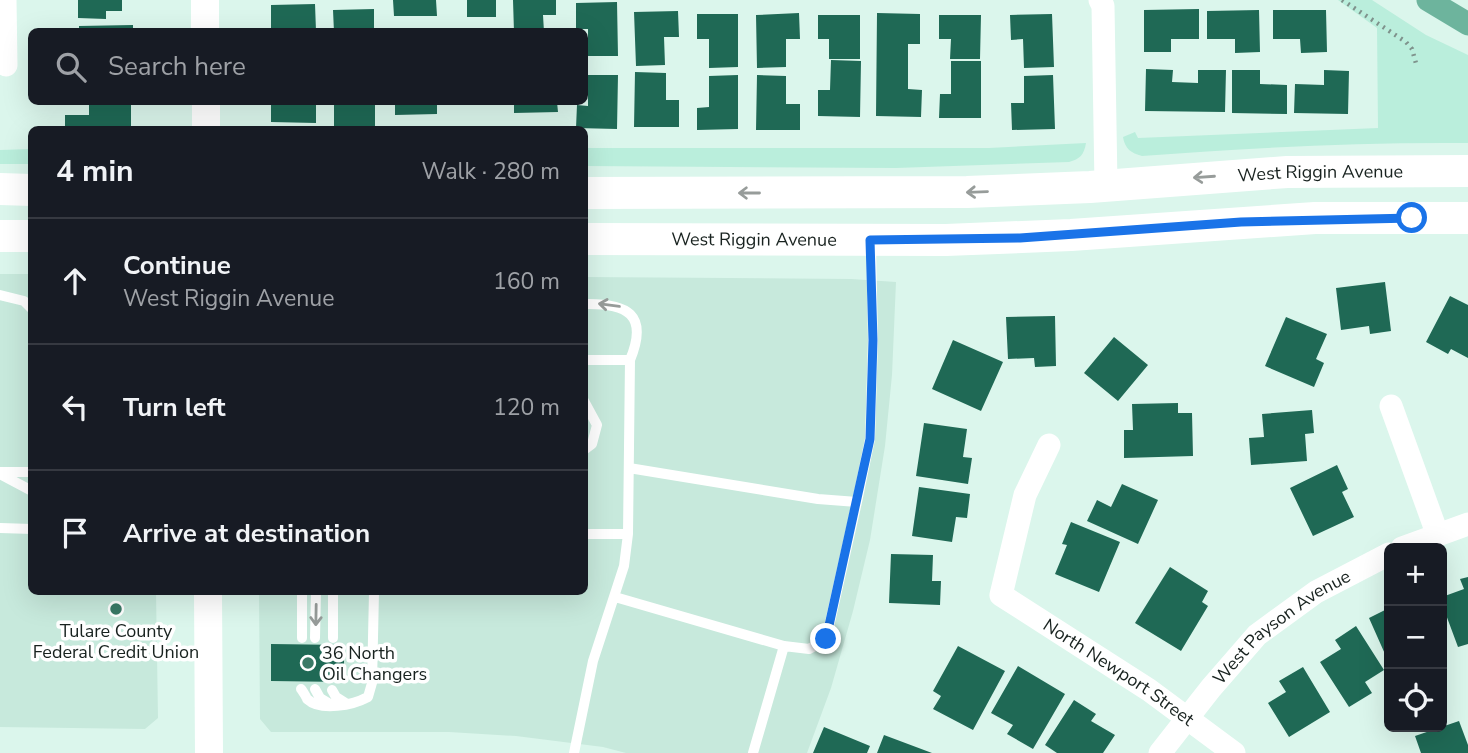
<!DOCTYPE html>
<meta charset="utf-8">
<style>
:root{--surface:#171b24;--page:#242831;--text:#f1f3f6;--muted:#9ea1a6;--line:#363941}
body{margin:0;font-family:"Nunito Sans",sans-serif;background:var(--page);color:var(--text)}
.controls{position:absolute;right:21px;bottom:21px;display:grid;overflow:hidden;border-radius:10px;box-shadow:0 7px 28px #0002}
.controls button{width:63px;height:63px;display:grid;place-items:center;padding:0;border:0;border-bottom:2px solid var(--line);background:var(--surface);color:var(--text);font:35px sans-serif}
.stop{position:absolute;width:21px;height:21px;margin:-16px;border:5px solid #1a73e8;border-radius:50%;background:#fff}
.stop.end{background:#1a73e8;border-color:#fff;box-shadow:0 2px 7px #0008}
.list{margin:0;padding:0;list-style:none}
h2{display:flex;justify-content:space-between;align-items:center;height:91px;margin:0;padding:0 28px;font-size:30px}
h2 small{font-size:23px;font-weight:400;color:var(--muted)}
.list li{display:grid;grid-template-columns:46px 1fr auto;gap:21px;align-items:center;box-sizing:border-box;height:126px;padding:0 28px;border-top:2px solid var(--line)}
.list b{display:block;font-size:26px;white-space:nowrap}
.list p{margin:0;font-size:23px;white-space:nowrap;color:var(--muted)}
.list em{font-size:23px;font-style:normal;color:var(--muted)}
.icon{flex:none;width:38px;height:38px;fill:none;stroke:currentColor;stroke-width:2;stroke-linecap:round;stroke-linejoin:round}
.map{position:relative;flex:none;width:1468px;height:753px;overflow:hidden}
.search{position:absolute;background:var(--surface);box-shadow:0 7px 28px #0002;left:28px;top:28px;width:560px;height:77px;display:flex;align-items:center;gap:18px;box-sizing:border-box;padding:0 24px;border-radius:10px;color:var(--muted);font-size:26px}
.panel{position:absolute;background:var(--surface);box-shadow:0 7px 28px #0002;left:28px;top:126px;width:560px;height:469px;border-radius:10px}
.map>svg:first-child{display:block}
.built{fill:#c7e9dc}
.green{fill:#baeedc}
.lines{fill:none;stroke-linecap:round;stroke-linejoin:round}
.canal{stroke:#6db49d;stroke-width:23}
.building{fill:#1f6955}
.path{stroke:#7f928c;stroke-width:4.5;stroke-dasharray:2 5;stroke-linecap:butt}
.service{stroke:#fff;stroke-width:10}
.minor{stroke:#fff;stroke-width:23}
.tertiary{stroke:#fff;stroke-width:28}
.secondary{stroke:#fff;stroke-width:32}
.oneway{stroke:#979c9a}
.route{stroke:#1a73e8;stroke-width:9}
.poi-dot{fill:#3a7966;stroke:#fff;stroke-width:2.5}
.labels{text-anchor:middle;stroke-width:7;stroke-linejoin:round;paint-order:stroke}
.street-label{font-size:18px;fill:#18221f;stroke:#fff}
.poi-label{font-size:18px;fill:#18221f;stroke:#fff}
</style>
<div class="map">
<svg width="1468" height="753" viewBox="0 0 1468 753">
<rect width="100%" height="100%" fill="#dbf6ec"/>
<path class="built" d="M0 274H31L32 592H156L158 718 145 729 0 727Z
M585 277 851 279 896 282 892 375 885 446 870 540 853 611 831 688 807 753H626L603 747 516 736 449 732H271L260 719 259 592H584Z"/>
<path class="green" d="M1338 0H1372L1426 35 1468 55V143C1359 142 1251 148 1142 156 1131 153 1125 149 1123 137L1135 132 1138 138 1378 128 1377 28Z
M1086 143C1084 155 1080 159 1069 162L896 168 584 166 585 148H989Z
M31 149V164H0V150Z"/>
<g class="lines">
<path class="canal" d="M1428 0 1468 24"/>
</g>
<path class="building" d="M78 0H122V11H106V19L78 18Z
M393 0H436L437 16H394Z
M467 0H496V17H467Z
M513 0H556V15H543L544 32H514Z
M617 2 618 56H588V29H576V3Z
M315 4 316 31 271 32V5Z
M374 9V32H334L333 10Z
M1199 9V39H1171V52H1144V10Z
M1259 10 1260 52 1235 53V39H1207V11Z
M1273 10H1326L1327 52 1301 53 1300 39H1273Z
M678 11 679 37H664L665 65 636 66 634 12Z
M799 13 800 39H786V67L757 68 756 15Z
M877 13 920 14V44H908V89L922 90 921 117 876 116Z
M697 14H738V67L709 68V39H697Z
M1052 14 1054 67 1024 68 1023 39 1011 40 1010 15Z
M818 15H860V59H829V39H818Z
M939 15H981L980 59H950L951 39H939Z
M133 25V32H79V26Z
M831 60 861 61 860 117 818 116V90H830Z
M951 61H981V118H939L940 94H951Z
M1146 69 1173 70 1172 82 1198 83V70H1226L1225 112 1145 111Z
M1232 70H1260V84L1287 85V114L1232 113Z
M1324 70 1349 71 1348 114 1294 113 1295 84 1324 85Z
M635 72 666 73V100H679V127H634Z
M588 75H618L617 129 576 128 577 105 588 106Z
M738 75V129L697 130V108L709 107V76Z
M757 75 786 76V104H800V130H756Z
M1053 75 1055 129 1012 130 1011 103H1024V76Z
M89 102H131V130H65V115H89Z
M271 102H316V123L271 122Z
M346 102H375V127L334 126V103H346Z
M395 102H437V114L395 115Z
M514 102H557L558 112 514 113Z
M1385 282 1391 331 1370 334 1369 326 1341 330 1336 288Z
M1450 296 1468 305V358L1451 349 1448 354 1426 342Z
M1055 316 1056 366 1035 367 1034 358 1008 359 1006 317Z
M1286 317 1327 334 1316 359 1324 363 1314 387 1265 366Z
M1114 337 1148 365 1118 401 1084 373Z
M953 340 1003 362 981 411 932 389Z
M1178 403V413H1192L1193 456 1124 458V430H1133L1132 404Z
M1312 410 1314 433 1305 434 1307 461 1251 465 1249 438 1264 437 1262 414Z
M924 423 967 429 963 457 972 458 968 484 916 476Z
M1337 465 1348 489 1342 492 1354 517 1313 536 1290 488Z
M1122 484 1158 500 1138 544 1087 521 1097 500 1111 507Z
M919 487 970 494 967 518 956 517 952 542 912 536Z
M1071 522 1120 542 1099 592 1055 574 1067 545 1062 544Z
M891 554 933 555 932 581H941L940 605 889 603Z
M1170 567 1208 591 1202 602 1208 606 1181 651 1135 623Z
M1468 577V644L1458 647 1442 604V597L1464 589 1460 579Z
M1389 608V663L1369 618Z
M1356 626 1384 670 1365 682 1372 693 1349 707 1320 662 1341 649 1335 640Z
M271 644 344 645V682L271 681Z
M958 646 1005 671 973 730 933 709 941 696 933 691Z
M1018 666 1065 694 1033 749 1007 734 1013 725 991 713Z
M1303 667 1330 712 1289 737 1268 703 1286 692 1279 681Z
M1074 700 1096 714 1091 721 1115 735 1103 753H1057L1045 745Z
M1459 721 1468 745V753H1421L1415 736Z
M824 727 870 746 867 753H813Z
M884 735 932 753H877Z"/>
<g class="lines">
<path class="path" d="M1342 0 1406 42 1412 49 1417 67"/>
<path class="service" d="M0 295 24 301 32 309
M584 304C627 303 649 314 630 360
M584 401 597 425 592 444 584 450
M629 468 818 499 857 502 870 439 873 340 871 244
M0 472H32
M0 474 32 491
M0 528 32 529
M584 534H628
M615 597 784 646 809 649 826 640 857 502
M302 638V592
M315 638 316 592
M333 638V592
M301 689C302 690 307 698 307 699 321 712 353 705 368 697L372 683 374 592
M315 689 320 698 330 704
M332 690 336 697 347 704
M574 753 593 661 624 566 628 534 630 360H584
M753 753 784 646"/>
<g class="minor">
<path d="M5 0 6 65"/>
<path d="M1100 0 1103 6 1106 185"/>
<path d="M1391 406 1437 533"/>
<path id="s1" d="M1049 445 1025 495 1001 595 1149 690 1234 753"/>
<path d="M1402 548 1468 524"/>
<path id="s2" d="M1160 753 1211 688 1257 635 1316 592 1389 554"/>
</g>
<path class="tertiary" d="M205 0V32
M206 102V130
M208 592 209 753"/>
<g class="secondary">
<path d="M0 189 32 190"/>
<path id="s3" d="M584 193 967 192 1090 187 1287 172 1468 171"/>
<path d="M0 236H32"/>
<path id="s4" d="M584 239 946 240 1071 235 1315 218H1468"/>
</g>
</g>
<defs><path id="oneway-shaft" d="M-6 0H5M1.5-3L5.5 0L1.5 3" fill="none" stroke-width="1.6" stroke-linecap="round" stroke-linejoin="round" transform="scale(1.75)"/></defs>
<g class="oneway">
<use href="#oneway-shaft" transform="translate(1204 177) rotate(176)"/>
<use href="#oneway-shaft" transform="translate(977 192) rotate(178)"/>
<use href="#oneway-shaft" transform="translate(749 193) rotate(180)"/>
<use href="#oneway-shaft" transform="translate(609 305) rotate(-172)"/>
<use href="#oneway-shaft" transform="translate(316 615) rotate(91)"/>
</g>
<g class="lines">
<path class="route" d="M826 639 870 439 873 340 870 240 1020 238 1241 222 1412 218"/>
</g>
<g class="poi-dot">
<circle cx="116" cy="609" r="7"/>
<circle cx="308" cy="663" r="7"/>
</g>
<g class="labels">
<g class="street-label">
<text dy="6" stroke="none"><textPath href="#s3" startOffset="737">West Riggin Avenue</textPath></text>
<text dy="6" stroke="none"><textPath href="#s4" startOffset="170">West Riggin Avenue</textPath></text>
<text dy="6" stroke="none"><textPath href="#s2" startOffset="177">West Payson Avenue</textPath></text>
<text dy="6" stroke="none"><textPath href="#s1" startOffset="299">North Newport Street</textPath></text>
</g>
<g class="poi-label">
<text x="116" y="637">Tulare County<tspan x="116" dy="21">Federal Credit Union</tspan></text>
<text x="322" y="659" text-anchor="start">36 North<tspan x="322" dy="21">Oil Changers</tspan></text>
</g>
</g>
</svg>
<div class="controls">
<button>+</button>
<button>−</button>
<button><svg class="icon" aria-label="locate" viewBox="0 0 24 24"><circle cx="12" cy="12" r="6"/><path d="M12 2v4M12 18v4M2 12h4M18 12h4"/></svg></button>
</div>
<div class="stop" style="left:1412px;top:218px"></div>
<div class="stop end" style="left:826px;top:639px"></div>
<div class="search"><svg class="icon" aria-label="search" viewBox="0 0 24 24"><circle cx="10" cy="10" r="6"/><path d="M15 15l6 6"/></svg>Search here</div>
<section class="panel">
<h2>4 min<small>Walk · 280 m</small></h2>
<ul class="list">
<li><svg class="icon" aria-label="ahead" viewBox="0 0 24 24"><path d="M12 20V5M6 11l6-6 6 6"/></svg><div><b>Continue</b><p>West Riggin Avenue</p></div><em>160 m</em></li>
<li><svg class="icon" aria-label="left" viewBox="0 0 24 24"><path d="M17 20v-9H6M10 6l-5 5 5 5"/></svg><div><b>Turn left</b></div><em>120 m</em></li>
<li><svg class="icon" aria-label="arrive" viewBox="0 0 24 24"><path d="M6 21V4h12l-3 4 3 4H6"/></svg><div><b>Arrive at destination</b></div></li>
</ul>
</section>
</div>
